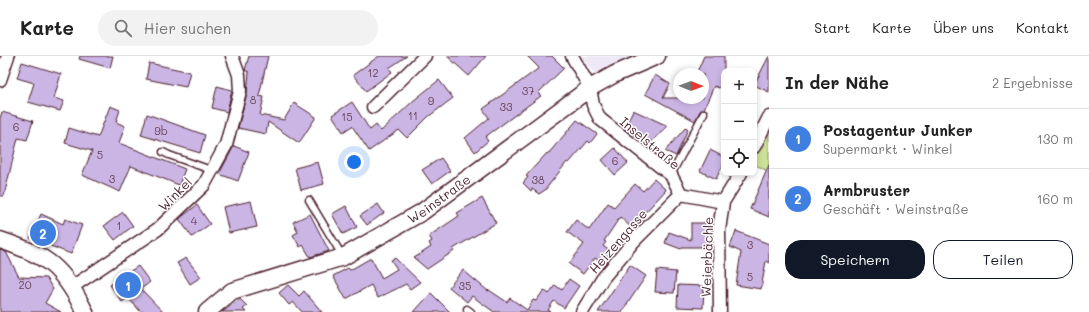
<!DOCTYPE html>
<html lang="de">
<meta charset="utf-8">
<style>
:root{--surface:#fff;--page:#f2f2f2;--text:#222;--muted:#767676;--line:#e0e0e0;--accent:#111827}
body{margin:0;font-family:Mali,sans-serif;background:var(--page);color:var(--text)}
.controls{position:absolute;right:12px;top:12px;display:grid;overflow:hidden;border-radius:8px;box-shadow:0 2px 6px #0003}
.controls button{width:36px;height:36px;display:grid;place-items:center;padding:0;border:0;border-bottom:1px solid var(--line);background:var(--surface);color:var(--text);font:20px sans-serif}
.compass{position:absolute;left:673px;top:12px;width:36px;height:36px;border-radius:50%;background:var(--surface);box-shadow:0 2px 6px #0003;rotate:91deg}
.you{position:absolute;left:354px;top:106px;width:14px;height:14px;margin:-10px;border:3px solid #fff;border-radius:50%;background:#1a73e8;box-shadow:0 0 0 6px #1a73e833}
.badge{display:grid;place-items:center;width:26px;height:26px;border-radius:50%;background:var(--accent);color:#fff;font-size:13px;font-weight:700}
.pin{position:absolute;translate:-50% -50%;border:2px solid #fff;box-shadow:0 1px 4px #0006}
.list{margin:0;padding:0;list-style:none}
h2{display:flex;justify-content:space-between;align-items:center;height:52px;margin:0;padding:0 16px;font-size:17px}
h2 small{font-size:13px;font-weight:400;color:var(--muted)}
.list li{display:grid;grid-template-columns:26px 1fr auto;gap:12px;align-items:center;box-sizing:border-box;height:60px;padding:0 16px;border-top:1px solid var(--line)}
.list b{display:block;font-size:15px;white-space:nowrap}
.list p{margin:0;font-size:13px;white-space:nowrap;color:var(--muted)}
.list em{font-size:13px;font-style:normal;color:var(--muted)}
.actions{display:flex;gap:8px;padding:12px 16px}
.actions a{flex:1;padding:9px 0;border:1px solid var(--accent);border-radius:16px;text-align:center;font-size:14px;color:var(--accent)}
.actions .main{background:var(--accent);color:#fff}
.icon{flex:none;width:22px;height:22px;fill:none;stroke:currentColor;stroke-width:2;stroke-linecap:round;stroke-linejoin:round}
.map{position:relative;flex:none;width:769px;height:256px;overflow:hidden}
header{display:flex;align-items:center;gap:24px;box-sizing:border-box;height:56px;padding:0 20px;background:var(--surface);border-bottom:1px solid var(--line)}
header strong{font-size:19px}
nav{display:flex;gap:22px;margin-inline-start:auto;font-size:14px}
.search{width:280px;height:36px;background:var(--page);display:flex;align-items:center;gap:10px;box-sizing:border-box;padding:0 14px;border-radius:22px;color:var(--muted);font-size:15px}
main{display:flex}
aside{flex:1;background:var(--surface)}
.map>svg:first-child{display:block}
.built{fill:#efe9f7}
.green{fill:#cce196;stroke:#8b8060}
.building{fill:#cab5e4;stroke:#4a1f2b}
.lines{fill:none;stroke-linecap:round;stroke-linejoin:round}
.service-casing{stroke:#4a1f2b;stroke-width:9}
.minor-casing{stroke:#4a1f2b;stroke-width:15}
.tertiary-casing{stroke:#4a1f2b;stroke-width:19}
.service{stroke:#fff;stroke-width:6}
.minor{stroke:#fff;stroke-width:12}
.tertiary{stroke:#fff;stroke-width:16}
.labels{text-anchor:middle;stroke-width:3;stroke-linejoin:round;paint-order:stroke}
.number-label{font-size:11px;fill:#6a4459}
.street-label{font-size:13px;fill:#4a1f2b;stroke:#fff}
</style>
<header>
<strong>Karte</strong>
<div class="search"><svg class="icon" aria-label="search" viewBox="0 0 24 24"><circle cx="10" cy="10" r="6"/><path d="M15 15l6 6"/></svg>Hier suchen</div>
<nav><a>Start</a><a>Karte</a><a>Über uns</a><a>Kontakt</a></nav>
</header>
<main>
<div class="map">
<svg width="769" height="256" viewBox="0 0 769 256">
<rect width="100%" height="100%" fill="#fff"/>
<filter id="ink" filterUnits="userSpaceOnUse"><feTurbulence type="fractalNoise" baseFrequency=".025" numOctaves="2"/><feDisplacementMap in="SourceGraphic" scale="8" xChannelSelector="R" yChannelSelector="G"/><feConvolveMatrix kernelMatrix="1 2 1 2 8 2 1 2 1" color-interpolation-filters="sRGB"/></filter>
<g filter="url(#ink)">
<path class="built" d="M580 0H644L598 22Z"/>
<path class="green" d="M769 73V116L754 108V101Z"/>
<path class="building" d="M80 0H113L110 12 79 3Z
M249 0H268L259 40 264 41 260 59 284 64 294 47 316 61 299 87 268 66 266 78 238 72 247 37 249 16 245 14Z
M379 0H407L389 12 392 16 366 35 353 19Z
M447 0H486L469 20Z
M527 0H552L564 12 538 37 541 40 485 81 488 85 475 96 465 82 489 62 483 53 539 12Z
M704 0H724V21L719 32 714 30 704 53 700 55 695 65 645 38 655 19 670 28 663 42H703V18H696Z
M769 0V36L754 29Z
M22 6 61 18 54 42 64 45 60 55 28 46 34 27 17 22Z
M149 7 190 16 186 31 146 23Z
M439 24 453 42 428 61 407 82 399 74 369 95 352 70 343 76 332 59 352 46 370 74 376 69 381 75 413 45Z
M217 30 232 34 227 56 212 52Z
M110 50 120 54 116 66 125 70 119 87 185 113 179 129 131 110 120 136 82 119 92 95 65 87 69 72 98 81Z
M633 54 668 70 650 87 624 73Z
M2 56 33 65 27 84 18 82 4 140H0V62Z
M147 58 205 79 200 97 141 79Z
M577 64 597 78 590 87 588 85 569 107 567 106 545 134 539 138 532 133 531 135 523 127 528 121 526 120 547 97 548 98Z
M686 71 688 73 676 100 665 95Z
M234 90 249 96 238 125 219 118Z
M615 92 628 107 615 119 602 104Z
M710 94 724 101V107L716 123 700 115Z
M441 102 450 115 432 128 422 114Z
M318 106 324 128 301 134 295 112Z
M769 109V161L750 153Z
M654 123 666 134 640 162 643 164 634 174 620 161 604 185 606 186 603 190 611 196 603 208 595 202 583 218 569 208 584 188 567 176 576 164 589 174 608 147 614 151 635 128 643 135Z
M482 142 496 167 453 193 454 195 427 213 414 202 431 191 429 187 432 185 429 180 459 160 457 157Z
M251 145 257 171 229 177 223 151Z
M378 148 384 157 367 169 360 160Z
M197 149 210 168 192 181 179 163Z
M346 150 357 171 343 178 332 158Z
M123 156 133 170 115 184 104 170Z
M41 158 63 168 65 163 82 169 71 198 30 182Z
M310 158 329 195 310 201 303 189 300 191 293 179 298 176 293 166Z
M691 167H706V190L708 191H682L681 193 665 187 669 176 691 184Z
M736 175 769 188V207L766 205 761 233 736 229 741 196 730 191Z
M0 194 6 196 19 221 46 222 53 233 45 247 61 256H0Z
M186 202 201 221 190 228 177 207Z
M371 202 382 222 397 213 391 204 395 202 420 226 410 233 406 228 378 242 371 229 346 243 333 220 348 212 350 214Z
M630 209 646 220 622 256H598Z
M138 210 150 226 141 233 163 256H141L128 242 122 246 110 229Z
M463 214 488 235 489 234 507 246 510 242 527 254 533 244 536 245 544 234 549 238 555 229 562 234 569 223 579 230 564 252 554 245 548 254 551 256H494L472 240 467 246 449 231Z
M657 214 676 216 674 237 655 236Z
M288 229 299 240 304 235 322 256H302L293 246 289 249 279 237Z
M678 229 704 230 703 252 677 251Z
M431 237 450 256H414Z
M240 243 247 250 243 253 246 256H222Z"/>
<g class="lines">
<defs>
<path id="service" d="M163 96 169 99 211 114
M671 119 704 57
M309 144 343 201
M467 253 471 256"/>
<path id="minor" d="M572 0 590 32 593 49 600 63 671 119 681 138 723 146
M0 24 8 0
M373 51 425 0
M754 91 769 61
M72 231 158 173 204 129 226 89 240 35 239 19 232 0
M582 256 603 222 634 185 681 138
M720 256 719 175 723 146 741 117"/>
<g id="tertiary">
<path d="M0 184C48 200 62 210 85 256"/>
<path id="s1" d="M207 256 232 235 343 201 422 156 590 32 615 18 657 0"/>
</g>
</defs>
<use href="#service" class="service-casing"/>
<use href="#minor" class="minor-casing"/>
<use href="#tertiary" class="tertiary-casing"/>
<use href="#service" class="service"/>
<use href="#minor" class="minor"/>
<use href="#tertiary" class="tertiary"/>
</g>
</g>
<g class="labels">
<g class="number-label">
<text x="373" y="21">12</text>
<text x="528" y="39">37</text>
<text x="253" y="48">8</text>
<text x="431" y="49">9</text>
<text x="506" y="55">33</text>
<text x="413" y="64">11</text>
<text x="347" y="65">15</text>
<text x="16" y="75">6</text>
<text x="161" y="79">9b</text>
<text x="100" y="103">5</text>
<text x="615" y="109">6</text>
<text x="112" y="127">3</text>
<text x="538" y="128">38</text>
<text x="194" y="169">4</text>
<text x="119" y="174">1</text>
<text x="750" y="193">3</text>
<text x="750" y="225">5</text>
<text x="25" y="233">20</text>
<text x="465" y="234">35</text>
</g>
<g class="street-label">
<text transform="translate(650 87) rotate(40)" y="5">Inselstraße</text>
<text transform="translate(175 138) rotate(-45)" y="5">Winkel</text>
<text dy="5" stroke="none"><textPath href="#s1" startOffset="261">Weinstraße</textPath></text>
<text transform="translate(618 185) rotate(-49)" y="5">Heizengasse</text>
<text transform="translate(707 201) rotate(-88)" y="5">Weierbächle</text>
</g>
</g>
</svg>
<div class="controls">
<button>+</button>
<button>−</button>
<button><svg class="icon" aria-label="locate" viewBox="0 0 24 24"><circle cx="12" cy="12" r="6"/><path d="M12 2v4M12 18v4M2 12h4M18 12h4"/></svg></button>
</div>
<svg class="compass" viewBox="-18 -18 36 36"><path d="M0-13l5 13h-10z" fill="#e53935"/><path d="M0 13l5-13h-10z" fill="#767676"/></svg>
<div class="you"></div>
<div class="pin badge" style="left:128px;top:229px;background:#3f7fe0">1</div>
<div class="pin badge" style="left:43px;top:177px;background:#3f7fe0">2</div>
</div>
<aside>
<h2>In der Nähe<small>2 Ergebnisse</small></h2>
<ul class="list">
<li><span class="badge" style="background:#3f7fe0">1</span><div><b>Postagentur Junker</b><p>Supermarkt · Winkel</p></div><em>130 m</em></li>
<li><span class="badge" style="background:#3f7fe0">2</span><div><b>Armbruster</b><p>Geschäft · Weinstraße</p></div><em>160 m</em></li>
</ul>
<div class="actions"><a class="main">Speichern</a><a>Teilen</a></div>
</aside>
</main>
